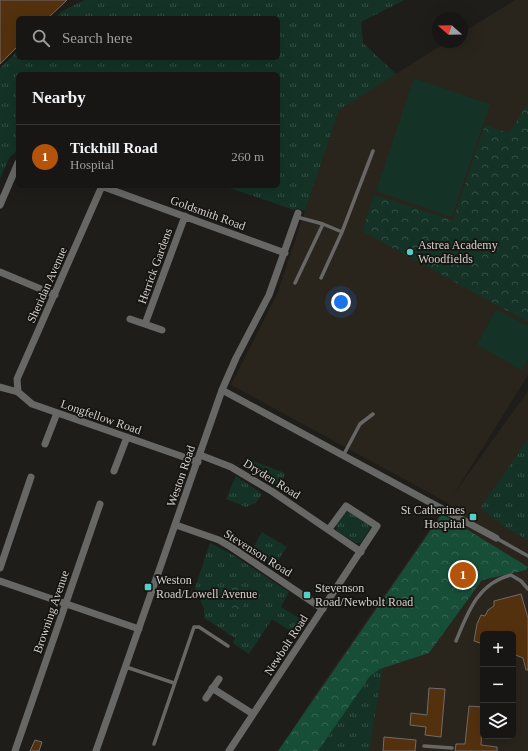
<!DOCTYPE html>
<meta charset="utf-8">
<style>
:root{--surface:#171614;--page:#242322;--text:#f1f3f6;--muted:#9e9fa0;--line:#363534;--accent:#b45309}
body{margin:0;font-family:Georgia,serif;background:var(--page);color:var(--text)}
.controls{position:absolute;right:12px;bottom:12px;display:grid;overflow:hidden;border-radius:6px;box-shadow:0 4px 16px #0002}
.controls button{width:36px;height:36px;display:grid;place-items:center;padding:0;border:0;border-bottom:1px solid var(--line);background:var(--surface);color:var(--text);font:20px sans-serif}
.compass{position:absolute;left:432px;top:12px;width:36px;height:36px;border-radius:50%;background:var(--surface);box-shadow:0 4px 16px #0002;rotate:290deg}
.you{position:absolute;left:341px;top:302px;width:14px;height:14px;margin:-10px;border:3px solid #fff;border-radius:50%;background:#1a73e8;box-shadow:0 0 0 6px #1a73e833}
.badge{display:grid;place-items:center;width:26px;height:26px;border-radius:50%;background:var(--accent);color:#fff;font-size:13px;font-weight:700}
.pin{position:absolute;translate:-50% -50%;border:2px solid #fff;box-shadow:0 1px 4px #0006}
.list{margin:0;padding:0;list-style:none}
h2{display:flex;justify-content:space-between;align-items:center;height:52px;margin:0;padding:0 16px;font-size:17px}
h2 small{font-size:13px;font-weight:400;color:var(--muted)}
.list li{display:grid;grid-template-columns:26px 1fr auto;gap:12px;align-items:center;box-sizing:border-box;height:64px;padding:0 16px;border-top:1px solid var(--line)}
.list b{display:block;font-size:15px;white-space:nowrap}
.list p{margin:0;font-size:13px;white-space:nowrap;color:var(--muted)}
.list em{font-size:13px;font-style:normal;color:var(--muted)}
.icon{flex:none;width:22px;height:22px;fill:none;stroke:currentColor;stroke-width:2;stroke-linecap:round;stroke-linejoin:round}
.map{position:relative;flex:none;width:528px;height:751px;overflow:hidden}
.search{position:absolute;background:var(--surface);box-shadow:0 4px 16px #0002;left:16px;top:16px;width:264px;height:44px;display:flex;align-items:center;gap:10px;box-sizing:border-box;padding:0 14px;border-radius:6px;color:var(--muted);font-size:15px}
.panel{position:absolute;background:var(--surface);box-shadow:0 4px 16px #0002;left:16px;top:72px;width:264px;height:116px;border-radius:6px}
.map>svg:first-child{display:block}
.built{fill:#29241c;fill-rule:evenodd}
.grass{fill:url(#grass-tufts)}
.forest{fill:url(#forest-crowns)}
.park{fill:url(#park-crowns)}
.pitch{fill:#143326}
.building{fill:#54310e;stroke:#706c68}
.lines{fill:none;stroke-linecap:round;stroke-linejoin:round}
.service{stroke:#676765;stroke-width:3.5}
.minor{stroke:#676765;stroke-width:7}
.poi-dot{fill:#56cec3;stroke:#161411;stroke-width:1.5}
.labels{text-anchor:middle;stroke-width:3.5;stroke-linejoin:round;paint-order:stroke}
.street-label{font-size:12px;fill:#d2d1ce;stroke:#161411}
.poi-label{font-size:12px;fill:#d2d1ce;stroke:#161411;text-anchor:start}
</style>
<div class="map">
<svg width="528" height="751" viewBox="0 0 528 751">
<defs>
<pattern id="grass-tufts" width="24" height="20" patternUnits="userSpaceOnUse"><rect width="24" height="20" fill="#143326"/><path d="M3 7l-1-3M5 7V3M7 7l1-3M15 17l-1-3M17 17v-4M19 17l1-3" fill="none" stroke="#355044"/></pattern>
<pattern id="forest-crowns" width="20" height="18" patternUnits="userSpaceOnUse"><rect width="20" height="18" fill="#174e38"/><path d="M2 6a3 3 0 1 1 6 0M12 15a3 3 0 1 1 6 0" fill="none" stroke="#386654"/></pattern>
<pattern id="park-crowns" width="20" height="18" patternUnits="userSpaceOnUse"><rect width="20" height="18" fill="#143326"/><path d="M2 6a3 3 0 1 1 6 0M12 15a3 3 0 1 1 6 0" fill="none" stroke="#355044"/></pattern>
</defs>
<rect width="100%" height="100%" fill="#1f1d1a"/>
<path class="built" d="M515 0H528V375L454 494 528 391V751H279L314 696 448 503 231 385 278 292 339 109 447 42H462V33ZM483 634H513V736H483Z"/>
<path class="grass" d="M85 0H404L361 22 363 43 396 74 339 110 305 211 297 208 294 210 224 186H278V74H18V150L9 158 0 179V68L18 51V58H278V18H55L62 11Z
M528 439V540L505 527 480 508Z
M253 461 285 473 279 490 249 470Z
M236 476 262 494 256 503 246 507 226 499Z
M348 511 371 526 361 543H356L337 531C334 524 341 515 348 511Z
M262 532 287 547 274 566 251 552Z
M210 543 233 555 289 592 281 607 307 623 298 636 272 619 249 654 233 643 235 638 204 618V609L195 588Z
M383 667 369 751H318L370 676Z"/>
<path class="forest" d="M442 514 528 567 526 570 482 580 429 653 380 669 370 676 318 751H278Z"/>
<path class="park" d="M528 103V322L362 231 374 195 453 220 485 125 509 133Z
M233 580 252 593 239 612 220 599Z"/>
<path class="pitch" d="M414 78 490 104 452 217 376 191Z
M496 309 528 326V359L522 370 477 345Z"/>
<path class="building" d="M0 0H67L48 18H18V46L0 64Z
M521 594 528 618V670H526L523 658 513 654V634H483V644L474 641 477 624 481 615 485 616 488 610 494 606V601Z
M429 688 445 689 441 737 425 735 426 727 410 725 411 713 427 715Z
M469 706 483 707 481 745 497 747V751H455L456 744H465Z
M384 737 416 740 415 751H383Z
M35 740 42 742 39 751H30Z"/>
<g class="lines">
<path class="service" d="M297 217 323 224 342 232
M321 278 342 232 373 151
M295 283 323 224
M344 454 360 424 373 414
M496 538 528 556
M456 641C468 612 478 583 511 575L521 581 528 589
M126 667 174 683
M154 744 194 627H199L228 646
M424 746 452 748"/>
<path class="minor" d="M101 186 285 253
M0 205 18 163
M0 272 55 295
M130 319 162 330
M145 324 185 216
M0 387 18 392 32 404 198 462
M222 390 496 538
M18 392 17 379 102 186
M45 444 57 413
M200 455 231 467 273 492 361 552
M114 471 127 437
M176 525 219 540 231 547 323 609
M0 568 31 477
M0 581 139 629
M212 688 253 714
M206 698 219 679
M15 751 100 504
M96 751 222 390 236 358 269 295 298 213
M229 751 377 526 346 506 329 529"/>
</g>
<g class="poi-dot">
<circle cx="410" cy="252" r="4"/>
<rect x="469" y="513" width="8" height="8" rx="2"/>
<rect x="144" y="583" width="8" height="8" rx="2"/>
<rect x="303" y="591" width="8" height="8" rx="2"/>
</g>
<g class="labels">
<g class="street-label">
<text transform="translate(208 213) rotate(20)" y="4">Goldsmith Road</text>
<text transform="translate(155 266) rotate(-70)" y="4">Herrick Gardens</text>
<text transform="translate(47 285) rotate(-66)" y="4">Sheridan Avenue</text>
<text transform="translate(101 417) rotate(19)" y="4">Longfellow Road</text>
<text transform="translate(181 476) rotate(-71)" y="4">Weston Road</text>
<text transform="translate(272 479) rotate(32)" y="4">Dryden Road</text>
<text transform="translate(258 553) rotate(32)" y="4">Stevenson Road</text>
<text transform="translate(51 612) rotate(-71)" y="4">Browning Avenue</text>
<text transform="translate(286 645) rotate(-57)" y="4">Newbolt Road</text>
</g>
<g class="poi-label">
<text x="418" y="249">Astrea Academy<tspan x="418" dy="14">Woodfields</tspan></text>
<text x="465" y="514" text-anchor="end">St Catherines<tspan x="465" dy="14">Hospital</tspan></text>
<text x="156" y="584">Weston<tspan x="156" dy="14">Road/Lowell Avenue</tspan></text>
<text x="315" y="592">Stevenson<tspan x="315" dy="14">Road/Newbolt Road</tspan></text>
</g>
</g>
</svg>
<div class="controls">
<button>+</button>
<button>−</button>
<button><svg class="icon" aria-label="layers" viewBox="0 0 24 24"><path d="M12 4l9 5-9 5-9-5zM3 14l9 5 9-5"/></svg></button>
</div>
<svg class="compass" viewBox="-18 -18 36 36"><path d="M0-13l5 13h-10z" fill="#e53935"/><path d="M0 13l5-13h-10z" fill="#9e9fa0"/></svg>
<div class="you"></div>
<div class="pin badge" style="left:463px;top:575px">1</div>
<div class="search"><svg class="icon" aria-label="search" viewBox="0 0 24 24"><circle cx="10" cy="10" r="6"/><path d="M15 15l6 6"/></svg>Search here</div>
<section class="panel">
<h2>Nearby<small></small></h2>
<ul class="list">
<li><span class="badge">1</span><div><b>Tickhill Road</b><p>Hospital</p></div><em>260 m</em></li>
</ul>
</section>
</div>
